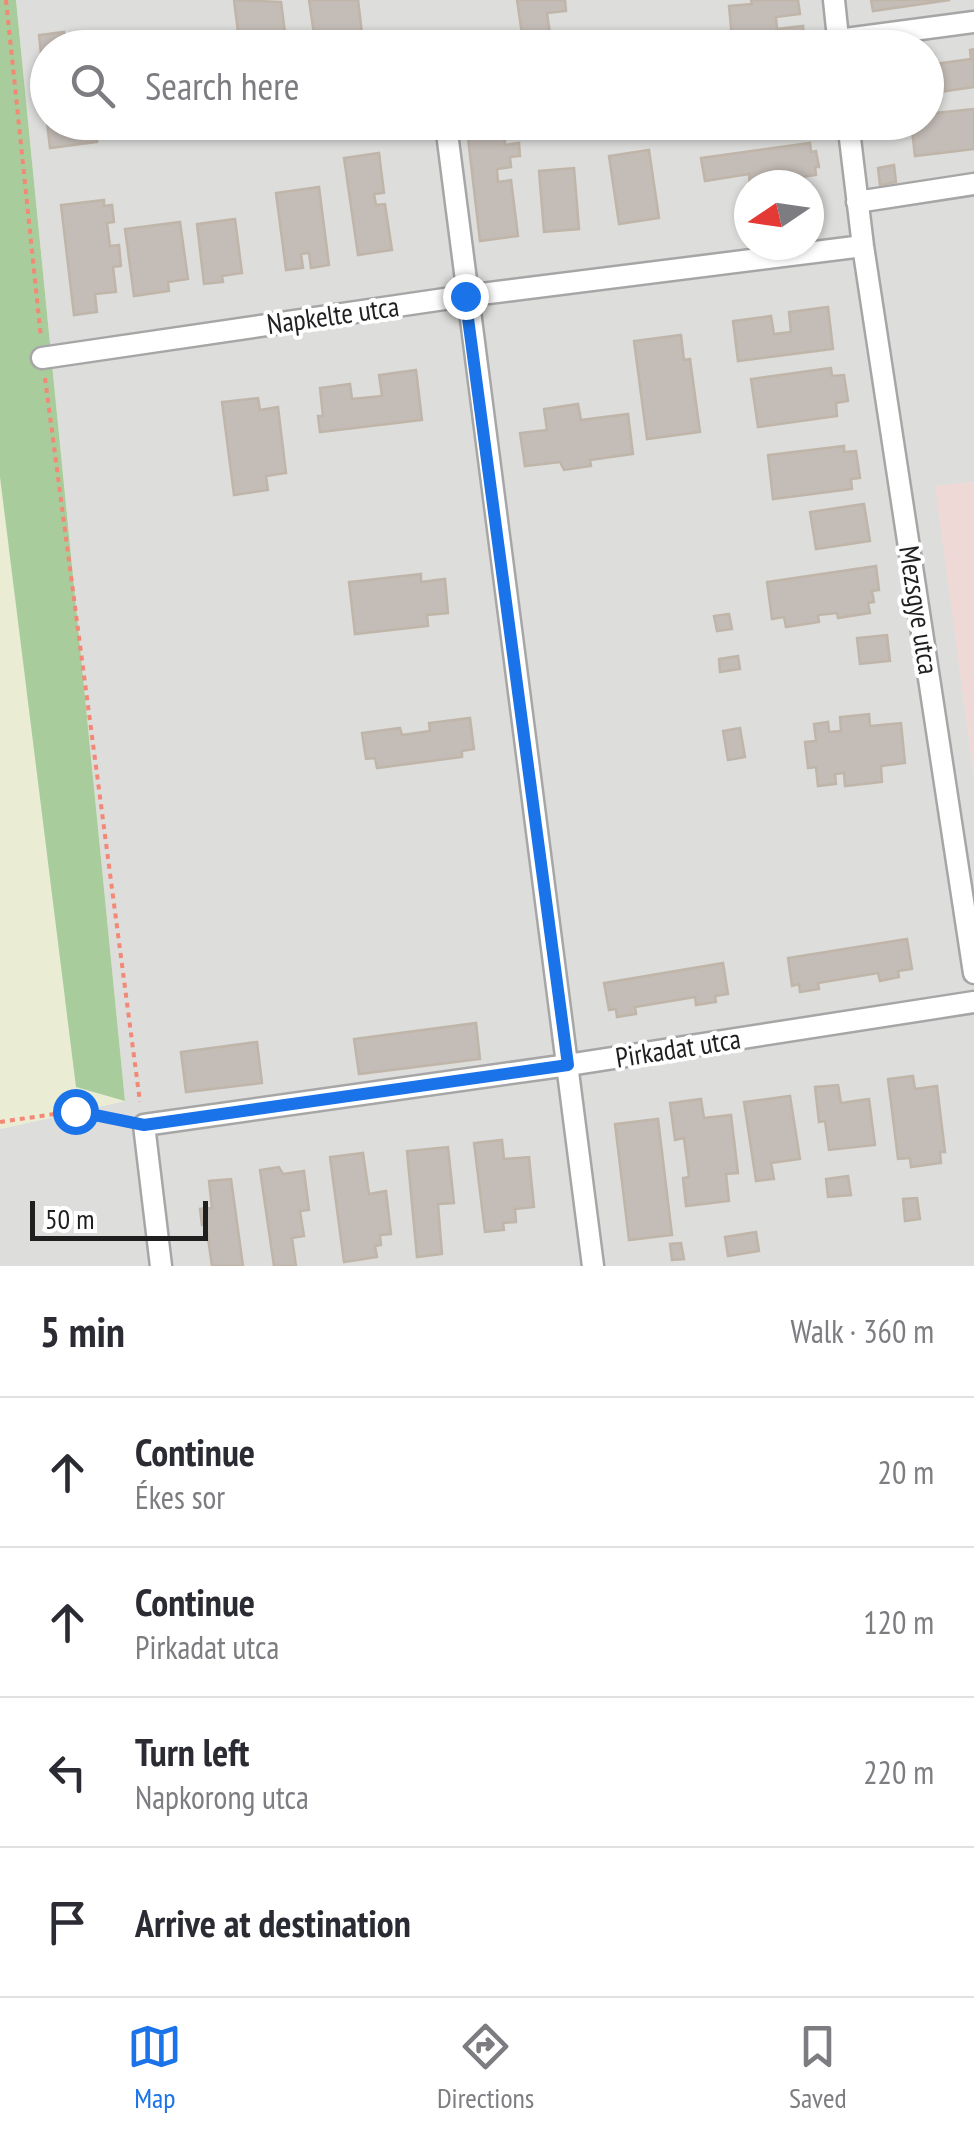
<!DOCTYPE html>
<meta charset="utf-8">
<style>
:root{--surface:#fff;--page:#f2f2f3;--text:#2b2b33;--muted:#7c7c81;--line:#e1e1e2;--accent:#1a73e8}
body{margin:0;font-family:"PT Sans Narrow",sans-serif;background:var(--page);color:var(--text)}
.compass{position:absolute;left:734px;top:170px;width:90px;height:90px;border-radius:50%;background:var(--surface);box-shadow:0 2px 8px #0004;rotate:257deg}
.scale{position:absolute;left:30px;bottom:25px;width:178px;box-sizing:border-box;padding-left:10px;border:5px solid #1f1f1f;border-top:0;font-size:28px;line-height:35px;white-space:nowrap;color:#1f1f1f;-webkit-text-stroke:8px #fff;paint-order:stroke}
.stop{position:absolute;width:30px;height:30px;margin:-22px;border:8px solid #1a73e8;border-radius:50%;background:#fff}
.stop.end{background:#1a73e8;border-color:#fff;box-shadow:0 2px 10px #0008}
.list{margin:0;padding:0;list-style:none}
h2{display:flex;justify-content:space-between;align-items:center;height:130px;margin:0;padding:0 40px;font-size:42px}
h2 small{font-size:32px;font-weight:400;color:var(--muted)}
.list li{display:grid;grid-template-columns:65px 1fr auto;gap:30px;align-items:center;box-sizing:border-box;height:150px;padding:0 40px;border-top:2px solid var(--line)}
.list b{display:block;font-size:38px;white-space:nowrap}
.list p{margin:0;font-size:32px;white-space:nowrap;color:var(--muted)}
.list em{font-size:32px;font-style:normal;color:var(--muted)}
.icon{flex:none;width:55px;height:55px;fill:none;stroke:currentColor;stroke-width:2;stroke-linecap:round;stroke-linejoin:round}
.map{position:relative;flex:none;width:974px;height:1266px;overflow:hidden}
.search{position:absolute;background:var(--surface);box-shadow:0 2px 8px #0004;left:30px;right:30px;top:30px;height:110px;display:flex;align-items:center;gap:25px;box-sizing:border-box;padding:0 35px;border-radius:55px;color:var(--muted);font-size:38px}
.sheet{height:730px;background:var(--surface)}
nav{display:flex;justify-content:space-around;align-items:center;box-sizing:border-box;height:140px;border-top:2px solid var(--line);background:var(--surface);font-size:28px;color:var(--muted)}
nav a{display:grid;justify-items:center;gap:5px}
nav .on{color:var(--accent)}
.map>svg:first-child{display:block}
.residential{fill:#dddddc;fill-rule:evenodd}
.commercial{fill:#efd9d7}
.farmland{fill:#eaedd3}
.forest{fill:#a9cc9d}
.building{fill:#c4bcb6;stroke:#c0b5a9;stroke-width:2.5}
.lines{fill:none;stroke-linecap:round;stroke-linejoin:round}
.street-casing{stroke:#a6a6a6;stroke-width:25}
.path{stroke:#f28875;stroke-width:4;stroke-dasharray:5 5;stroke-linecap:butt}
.street{stroke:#fff;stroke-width:20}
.route{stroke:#1a73e8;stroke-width:12}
.labels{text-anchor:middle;stroke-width:8;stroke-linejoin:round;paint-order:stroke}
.street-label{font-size:28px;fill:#1f1f1f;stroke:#fff}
</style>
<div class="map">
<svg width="974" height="1266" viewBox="0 0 974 1266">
<rect width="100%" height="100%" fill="#f0ede6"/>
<path class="residential" d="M16 0H974V482L936 486 974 777V1266H0V1129L125 1101ZM48 48H926V122H48ZM749 185H809V245H749Z"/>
<path class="commercial" d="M974 482V777L935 486Z"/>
<path class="farmland" d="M0 0H16L125 1101 0 1129Z"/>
<path class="forest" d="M0 0H16L125 1101 76 1087 0 477Z"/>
<path class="building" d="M234 0 281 2 287 48H240Z
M309 0H358L362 33 315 41Z
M517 0H565L566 11 547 13 552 48H524Z
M751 0H798L800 14 776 17 777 29 803 26 805 48H733L729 6 752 4Z
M871 0H950L873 11Z
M64 32 65 38 84 36 85 48H48V62L42 63 39 35Z
M974 49V87L926 94V56L934 55 935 64 971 59 970 50Z
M974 109V149L915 156 911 122H926V114Z
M47 122H95L97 142 50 148Z
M739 122H811L812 126 740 136Z
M504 134 505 145 519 143 520 156 510 157 511 167 497 169 498 182 511 180 518 236 480 241 468 138Z
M810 143 811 152 816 151 819 167H815L816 175 750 184 749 174 705 181 701 158Z
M649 150 659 218 619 224 609 156Z
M379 153 384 193 374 194 376 205 385 204 392 250 358 255 344 158Z
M894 165 896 182 880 185 878 168Z
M574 168 579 229 544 232 539 171Z
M319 187 329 265 311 268 309 253 301 254 303 268 286 270 276 193Z
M104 200V206L112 205 114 222 107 223 110 246 119 245 121 266 113 267 116 292 95 294 97 312 74 315 61 205Z
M235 219 242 273 222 276 223 282 204 284 197 224Z
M180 222 188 279 168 282 169 291 134 296 125 229Z
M828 307 833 349 738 361 733 321 771 316 774 334 791 332 789 312Z
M681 335 684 360 690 359 700 432 647 439 634 341Z
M831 368 832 376 844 375 848 401 836 403 837 416 758 427 751 379Z
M416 370 422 420 320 432 318 416H323L320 388 350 384 352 399 382 396 379 375Z
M258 398 260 410 278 407 286 473 266 476 268 490 234 495 222 402Z
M578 404 581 420 628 414 633 454 590 460 591 466 564 470 560 462 525 466 520 433 547 430 544 409Z
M844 446V452L856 451 860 478 851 479 852 489 773 499 768 455Z
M864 504 870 541 816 549 810 512Z
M876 566 879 590 872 591 874 602 868 603 870 613 838 618 837 613 818 615 819 622 786 627 784 617 772 619 767 582Z
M421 574V582L445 579 448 613 427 615 428 626 355 634 349 582Z
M729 614 732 629 717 631 714 616Z
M887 635 890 661 860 664 857 638Z
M738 656 740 669 720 672 719 659Z
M869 714 870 726 901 723 905 763 881 766 882 782 845 786 844 773 835 774 836 784 818 786 816 767 808 768 805 742 816 741 814 724 828 722 829 732 841 731 840 717Z
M470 718 474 749 462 751V757L377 768 375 758 366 759 362 733 400 728 402 735 430 731 429 723Z
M740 728 745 757 728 760 723 731Z
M907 939 912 969 898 971 899 977 880 981 878 973 818 983 819 989 800 992 799 984 792 986 788 958Z
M723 963 728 994 715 996 716 1002 696 1005 695 997 635 1007 636 1014 617 1017 616 1009 609 1010 604 983Z
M476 1023 480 1059 359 1074 354 1039Z
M257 1042 262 1083 186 1092 181 1052Z
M913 1076 915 1089 937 1086 945 1152H940L941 1163 911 1167 910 1158 898 1159 888 1079Z
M838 1085 841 1103 869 1099 875 1145 829 1150 825 1121 819 1122 815 1087Z
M790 1096 800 1159 771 1163 774 1179 756 1181 744 1102Z
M701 1099 704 1118 731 1115 738 1173 726 1174 729 1201 686 1206 683 1178 689 1177 684 1138 675 1140 670 1103Z
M658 1119 672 1235 629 1240 615 1124Z
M502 1140 504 1159 529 1157 534 1207 515 1209 516 1222 503 1223 504 1230 485 1232 474 1143Z
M448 1147 454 1203 438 1204 442 1254 417 1257 407 1151Z
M363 1153 369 1194 386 1191 391 1234 380 1235 381 1245 375 1246 377 1257 344 1262 330 1157Z
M279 1167 283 1174 304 1171 309 1210 300 1211 304 1236 292 1238 296 1266H274L260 1170Z
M848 1176 851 1195 828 1197 826 1179Z
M231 1179 243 1266H212L206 1224 202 1225 200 1209 212 1208 209 1181Z
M917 1198 920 1219 905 1221 903 1199Z
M756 1232 759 1251 728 1256 725 1237Z
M681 1243 684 1259 672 1260 670 1244Z"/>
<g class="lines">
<defs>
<path id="street" d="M834 0 839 48
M838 40 974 22
M848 122 863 246 974 973
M446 125 593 1266
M857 202 974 184
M42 358 465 296 863 246
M161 1266 144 1125 568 1065 974 1002"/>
</defs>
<use href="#street" class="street-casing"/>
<path class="path" d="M6 0 41 338
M45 378 140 1102
M0 1122 75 1111 123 1121"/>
<use href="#street" class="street"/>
</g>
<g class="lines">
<path class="route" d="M75 1111 144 1125 568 1065 465 296"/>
</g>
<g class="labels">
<g class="street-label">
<text transform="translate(333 315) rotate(-8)" y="10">Napkelte utca</text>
<text transform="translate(919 610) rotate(81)" y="10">Mezsgye utca</text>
<text transform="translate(678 1048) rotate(-9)" y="10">Pirkadat utca</text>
</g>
</g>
</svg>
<svg class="compass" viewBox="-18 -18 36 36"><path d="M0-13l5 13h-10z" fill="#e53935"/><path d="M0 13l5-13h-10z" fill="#7c7c81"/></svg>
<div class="scale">50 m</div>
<div class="stop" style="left:75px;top:1111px"></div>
<div class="stop end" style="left:465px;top:296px"></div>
<div class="search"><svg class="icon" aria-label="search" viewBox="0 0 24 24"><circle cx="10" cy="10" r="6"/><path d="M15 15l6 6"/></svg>Search here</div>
</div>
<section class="sheet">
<h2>5 min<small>Walk · 360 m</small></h2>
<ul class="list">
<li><svg class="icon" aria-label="ahead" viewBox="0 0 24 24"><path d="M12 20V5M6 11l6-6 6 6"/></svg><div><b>Continue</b><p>Ékes sor</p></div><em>20 m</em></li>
<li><svg class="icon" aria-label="ahead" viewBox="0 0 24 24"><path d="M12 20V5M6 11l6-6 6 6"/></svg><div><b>Continue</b><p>Pirkadat utca</p></div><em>120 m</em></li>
<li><svg class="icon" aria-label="left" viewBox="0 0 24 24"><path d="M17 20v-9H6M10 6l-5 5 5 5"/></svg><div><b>Turn left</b><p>Napkorong utca</p></div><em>220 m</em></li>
<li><svg class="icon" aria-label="arrive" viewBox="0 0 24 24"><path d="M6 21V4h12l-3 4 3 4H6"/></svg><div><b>Arrive at destination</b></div></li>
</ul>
</section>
<nav>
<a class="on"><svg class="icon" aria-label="map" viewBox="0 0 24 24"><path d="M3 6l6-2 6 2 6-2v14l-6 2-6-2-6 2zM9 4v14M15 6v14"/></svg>Map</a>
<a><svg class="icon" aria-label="directions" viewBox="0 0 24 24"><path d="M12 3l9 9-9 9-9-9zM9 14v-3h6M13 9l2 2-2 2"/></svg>Directions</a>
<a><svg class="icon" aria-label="saved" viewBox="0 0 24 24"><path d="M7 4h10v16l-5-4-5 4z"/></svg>Saved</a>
</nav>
